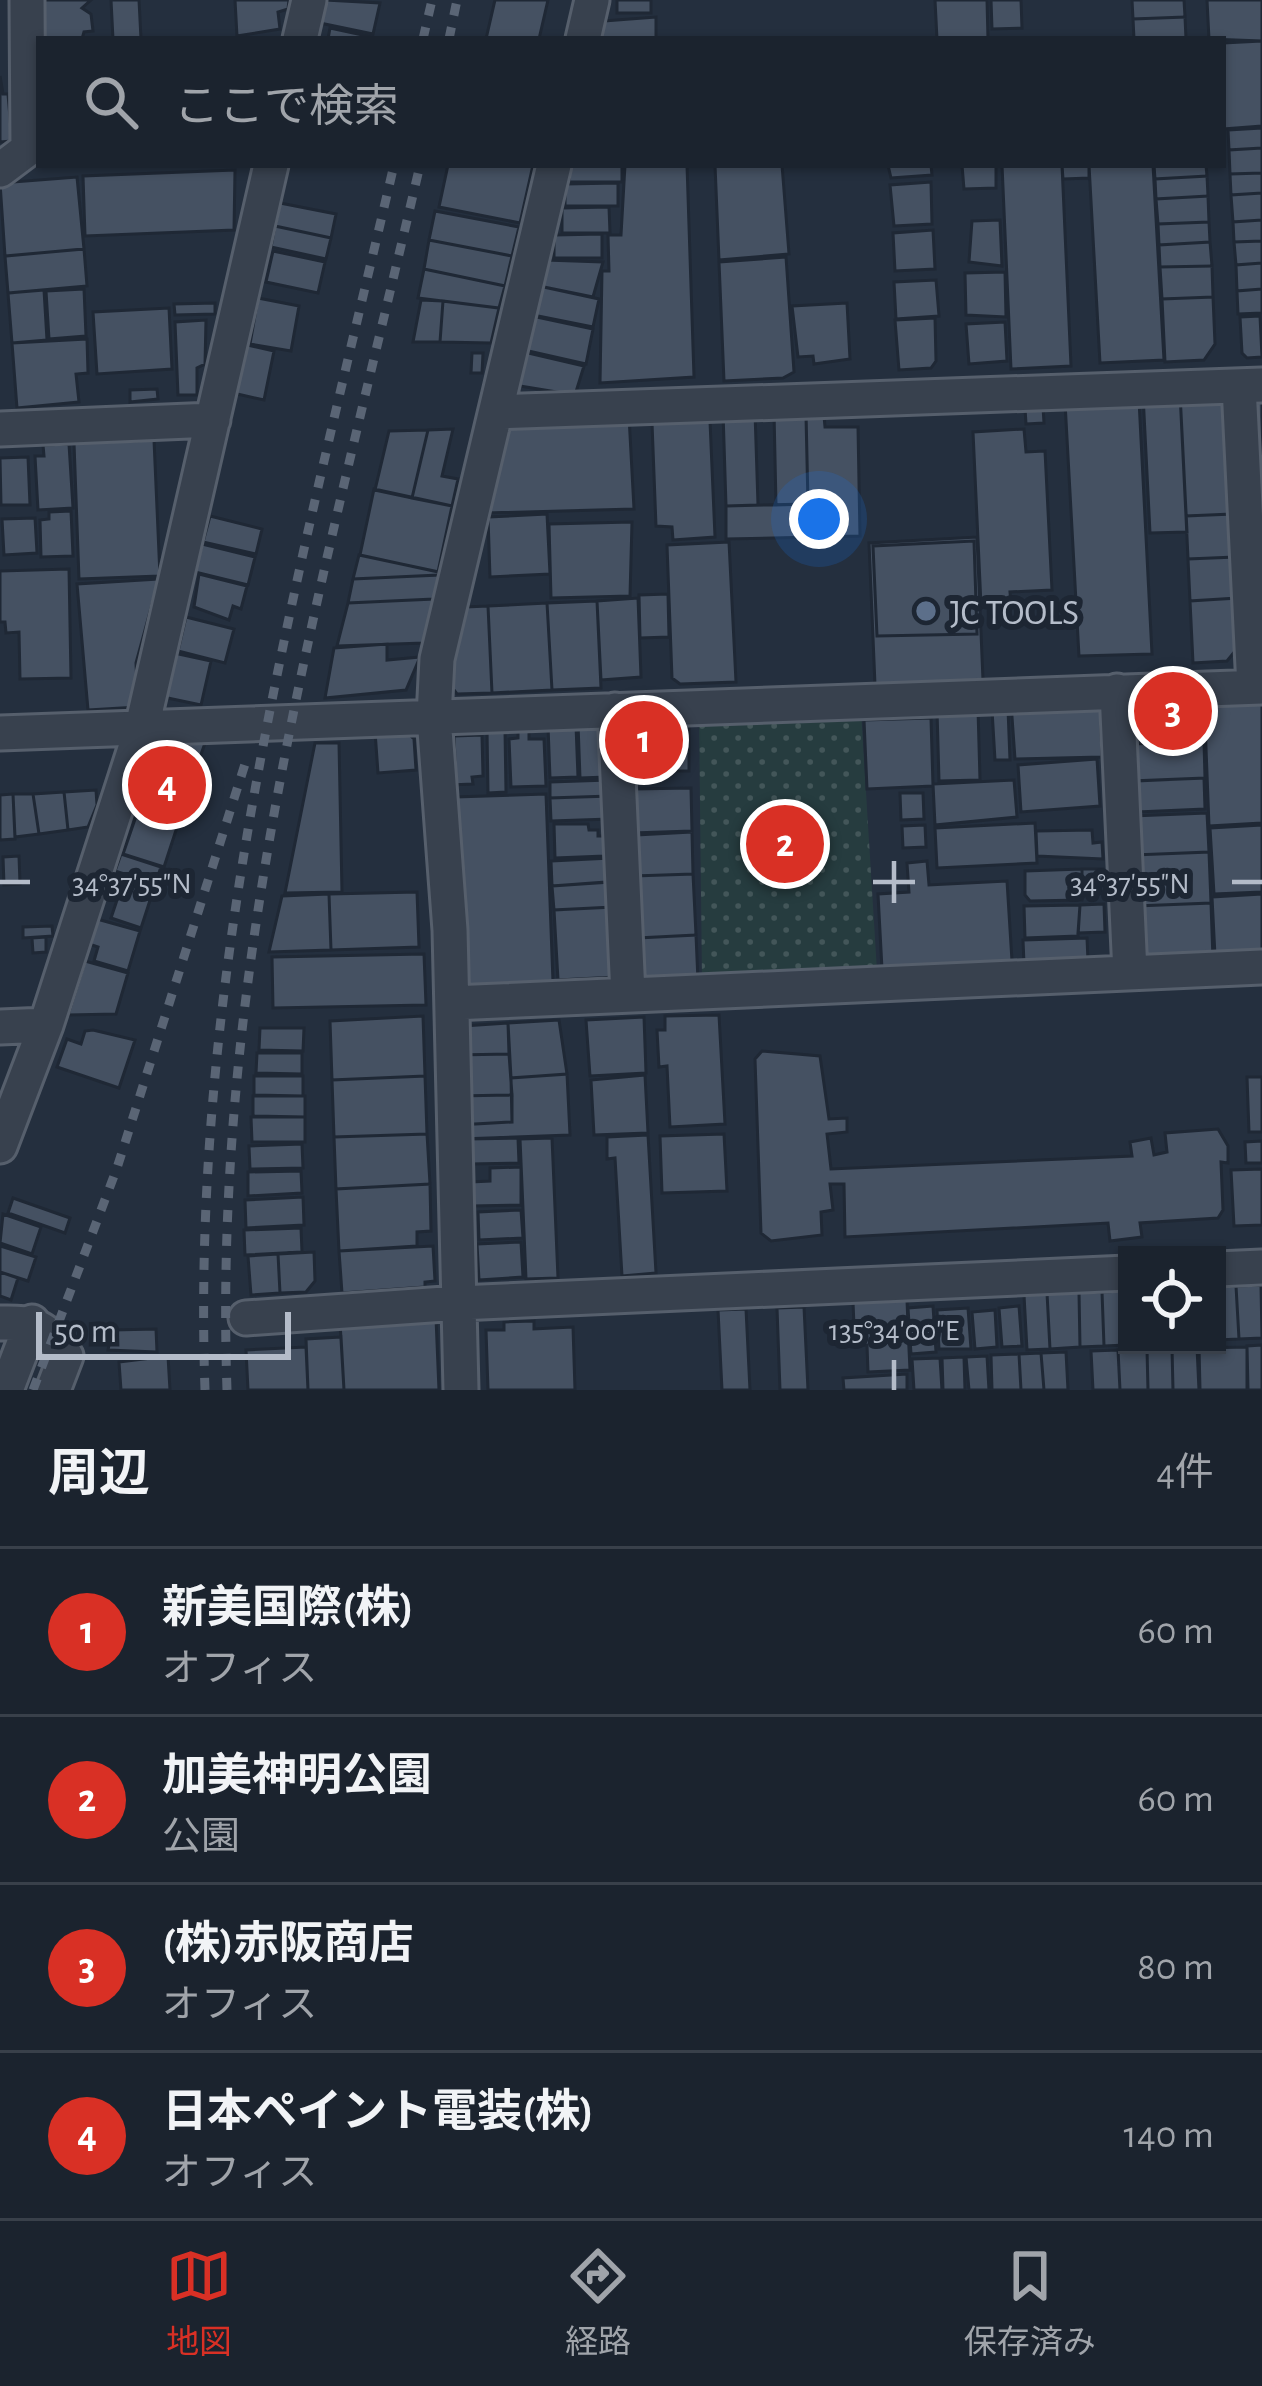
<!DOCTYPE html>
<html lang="ja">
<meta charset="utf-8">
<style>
:root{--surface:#1b232e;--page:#242b36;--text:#f1f3f6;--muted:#a0a4aa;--line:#39404a;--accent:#d93025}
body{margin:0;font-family:"Alegreya Sans","Noto Sans JP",sans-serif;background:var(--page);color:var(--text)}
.controls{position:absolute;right:36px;bottom:36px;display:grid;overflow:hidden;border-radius:0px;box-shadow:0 3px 9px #0004}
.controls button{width:108px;height:108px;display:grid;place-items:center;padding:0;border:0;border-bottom:3px solid var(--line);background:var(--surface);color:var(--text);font:60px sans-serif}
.scale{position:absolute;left:36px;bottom:30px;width:255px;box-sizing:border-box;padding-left:12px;border:6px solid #b4bcc9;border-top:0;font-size:33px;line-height:42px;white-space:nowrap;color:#b4bcc9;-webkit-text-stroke:9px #1d2633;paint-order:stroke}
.you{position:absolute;left:819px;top:519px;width:42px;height:42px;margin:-30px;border:9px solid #fff;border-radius:50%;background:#1a73e8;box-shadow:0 0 0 18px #1a73e833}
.badge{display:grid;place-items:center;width:78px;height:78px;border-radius:50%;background:var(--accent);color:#fff;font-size:39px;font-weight:700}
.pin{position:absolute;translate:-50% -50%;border:6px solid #fff;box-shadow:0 3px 12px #0006}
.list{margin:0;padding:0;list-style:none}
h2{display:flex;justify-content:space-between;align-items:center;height:156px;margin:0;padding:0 48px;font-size:51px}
h2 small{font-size:39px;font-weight:400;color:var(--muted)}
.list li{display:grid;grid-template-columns:78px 1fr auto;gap:36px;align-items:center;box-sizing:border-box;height:168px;padding:0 48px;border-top:3px solid var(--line)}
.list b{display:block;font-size:45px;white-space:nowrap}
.list p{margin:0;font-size:39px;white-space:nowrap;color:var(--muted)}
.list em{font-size:39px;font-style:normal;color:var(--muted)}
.icon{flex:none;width:66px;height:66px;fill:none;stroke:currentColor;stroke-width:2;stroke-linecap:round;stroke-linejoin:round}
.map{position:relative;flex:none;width:1262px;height:1390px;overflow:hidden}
.search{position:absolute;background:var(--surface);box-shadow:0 3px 9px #0004;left:36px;right:36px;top:36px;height:132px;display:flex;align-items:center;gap:30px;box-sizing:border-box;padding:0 42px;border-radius:0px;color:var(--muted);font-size:45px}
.sheet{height:828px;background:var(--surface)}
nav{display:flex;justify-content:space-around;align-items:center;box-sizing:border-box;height:168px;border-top:3px solid var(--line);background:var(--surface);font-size:33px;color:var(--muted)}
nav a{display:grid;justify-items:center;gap:6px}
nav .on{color:var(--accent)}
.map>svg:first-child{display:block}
.grass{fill:url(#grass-dots)}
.building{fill:#455162;stroke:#1f2835;stroke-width:3}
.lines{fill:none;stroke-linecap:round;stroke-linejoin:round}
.minor-casing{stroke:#565f6c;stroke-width:39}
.minor{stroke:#38414e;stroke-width:33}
.rail{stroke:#5a6575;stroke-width:9;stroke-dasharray:12 12;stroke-linecap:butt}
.ticks{fill:none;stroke:#b4bcc9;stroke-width:4.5}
.service-dot{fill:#5c6f8a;stroke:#1d2633;stroke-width:4.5}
.labels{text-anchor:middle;stroke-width:12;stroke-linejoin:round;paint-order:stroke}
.poi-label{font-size:36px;fill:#b4bcc9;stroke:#1d2633;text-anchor:start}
.ticks-label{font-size:30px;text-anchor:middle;fill:#b4bcc9;stroke:#1d2633;stroke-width:12;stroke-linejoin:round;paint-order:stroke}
</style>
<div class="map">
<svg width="1262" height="1390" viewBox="0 0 1262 1390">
<defs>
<pattern id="grass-dots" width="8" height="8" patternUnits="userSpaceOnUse" patternTransform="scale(3)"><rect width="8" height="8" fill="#263c3f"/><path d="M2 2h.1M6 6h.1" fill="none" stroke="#435659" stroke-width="1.8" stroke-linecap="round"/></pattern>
</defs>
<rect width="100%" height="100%" fill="#242f3e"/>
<path class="grass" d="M861 711 877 971 702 980 699 718Z"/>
<path class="building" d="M37 0H91L82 8 91 14 93 31 84 32 82 39H39Z
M111 0H139L141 39H113Z
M235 0H289L288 9 278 12 280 29 237 36Z
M325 0 380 3 373 34 320 23Z
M495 0H548L539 39H486Z
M617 0H651V13H617Z
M935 0H987L988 39H937Z
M991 0H1021L1022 28 992 29Z
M1132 0H1184L1185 17 1133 19Z
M1207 0H1262V41L1209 39Z
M656 17V39H598L604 21Z
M1185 17 1186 39H1134L1133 19Z
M330 28 372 37 371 39H328Z
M1262 41V126L1223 129V43Z
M0 76 3 94H8L12 141 0 142Z
M1262 128V148L1229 150 1228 130Z
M1262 148V173L1230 174 1229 150Z
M448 165H533L520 223 439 207Z
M569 165H622V182H569Z
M625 165H687L694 377 600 383 602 271H609L608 235H621Z
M715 165H782L789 254 719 260Z
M888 165H931L932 175 891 178Z
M962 165H996V188L964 189Z
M1002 165H1062L1071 366 1011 369Z
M1062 165H1089V178L1063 179Z
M1089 165H1153L1164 360 1100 363Z
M1154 165H1206L1207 176 1155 179Z
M235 170 234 230 85 236 83 176Z
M1262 173V193L1231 195 1230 174Z
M1207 176 1208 196 1156 199 1155 179Z
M77 177 84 249 5 256 0 183Z
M931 182 932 224 894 226 890 185Z
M618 183V206H565V184Z
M1262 193V220L1233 222 1231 195Z
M1208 196 1209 222 1158 224 1156 199Z
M280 203 336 214 331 238 275 226Z
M609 207 610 233H562V208Z
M435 211 519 227 512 256 429 240Z
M1000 220 1002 266 969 262 972 221Z
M1262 220V241L1234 242 1233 222Z
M1209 222 1210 242 1159 245 1158 224Z
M275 226 331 238 326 259 271 247Z
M933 230 935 269 895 271 893 233Z
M602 234V258H554V235Z
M429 240 512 256 505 286 424 269Z
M1262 241V263L1236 265 1234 242Z
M1210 242 1212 266 1160 267 1159 245Z
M84 249 87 286 8 293 5 256Z
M273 251 325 262 318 293 266 282Z
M786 257 794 372 783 378 724 381 719 262Z
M545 260 603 262 593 297 539 286Z
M1262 263V289L1237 291 1236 265Z
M1212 266 1213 297 1162 299 1160 267Z
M424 269 505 286 499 308 418 298Z
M1005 272 1006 317 966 315 965 273Z
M936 280 939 316 896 319 894 282Z
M539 286 599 299 593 327 533 315Z
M84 289 86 336 49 339 46 291Z
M1262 289V313L1238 314 1237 291Z
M44 290 47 340 12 343 8 293Z
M1213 297 1215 344 1204 360 1165 362 1162 299Z
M258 298 299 306 291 351 250 344Z
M421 300 443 301 440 342H413Z
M443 301 499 308 491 343 440 342Z
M215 303V314L175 315 174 304Z
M847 303 850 359 814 364 813 356 798 357 792 306Z
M169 308 172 369 97 374 93 312Z
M532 316 593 329 586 364 524 350Z
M1260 316 1262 357 1247 358 1242 353 1240 317Z
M935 318 936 361 931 368 899 370 895 320Z
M206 320 205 364 197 368V395H178L175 322Z
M1005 322 1007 361 969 364 966 324Z
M87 339 88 373 76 374 79 402 17 408 12 343Z
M243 344 274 351 264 400 233 393Z
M524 352 584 366 575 395 520 386Z
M472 353H483L482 373H471Z
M157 389 158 399 130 402V390Z
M1225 391 1232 514 1186 516 1180 393Z
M1180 393 1187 532 1150 533 1143 394Z
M1262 394V559L1248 395Z
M1139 400 1152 654 1079 656 1065 402Z
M1043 407 1044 423 1026 424 1025 408Z
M723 412H755L758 505 726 506Z
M774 412H806L808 504 776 505Z
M629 416 634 509 487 513 509 422Z
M806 416H824L825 427H858L860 536 726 539V506L808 504Z
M710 421 715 537 673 540 672 527 656 526 652 423Z
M453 429 442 476 458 479 452 506 412 498 428 430Z
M1024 429 1026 452 1045 451 1052 590 1010 592 1011 604 981 605 973 432Z
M428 430 412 498 375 490 389 431Z
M154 440 160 576 79 579 74 443Z
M69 444 73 508 38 510 35 456H44L43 445Z
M28 457 30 505H1L0 458Z
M374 489 452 506 438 572 360 555Z
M71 511 73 556 41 557 40 520 49 519V512Z
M547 514 550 574 490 577 488 517Z
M1232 514 1235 557 1188 559 1186 516Z
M210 516 262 529 256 554 203 542Z
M35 518 37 553 4 555 2 519Z
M632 522 630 596 551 598 549 524Z
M977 537 983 680 875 685 869 543Z
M974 541 977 634 877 636 873 546Z
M729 542 736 682 680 684 672 678 667 545Z
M202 544 255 557 248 585 195 572Z
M359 555 439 572V575L353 579Z
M1235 557 1237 598 1190 601 1188 559Z
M69 569 71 678 20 679 19 632 6 633 5 622H0V571Z
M199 574 247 586 241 609 233 606 229 620 194 607Z
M439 575 434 599 348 603 353 579Z
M159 579 136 663 138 707 88 710 77 584Z
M668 594 669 637 640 638 639 595Z
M638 598 641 677 601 680 597 601Z
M1237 598 1240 645 1227 661 1193 663 1190 601Z
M434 599 424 643 337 646 348 603Z
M597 601 601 688 552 690 547 603Z
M547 603 552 690 492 693 488 606Z
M488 606 492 693 457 694 448 682 465 607Z
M186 617 234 629 225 663 178 651Z
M387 644V660L420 657 406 690 325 698 334 648Z
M174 653 211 661 201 705 163 697Z
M1262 693V823L1209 826 1204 696Z
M1201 695 1202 737 1129 740 1134 698Z
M1100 699 1102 757 1015 759 1011 703Z
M978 709 980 780 939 781 937 710Z
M1008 709 1010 760H995L992 710Z
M931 718 933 786 867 789 864 720Z
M600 723 607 777 580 778 578 724Z
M576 725 578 777 550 778 548 726Z
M631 726H659L660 770H631Z
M663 726H689V771H663Z
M529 729V739H544L546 786 511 787 509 739 518 738V730Z
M404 730 414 739 416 770 378 773 375 731Z
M487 730H505L506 792 488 793Z
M482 735 483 776 472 777 473 784 449 785 447 760H455L454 736Z
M190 739 205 743 196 769 182 764Z
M1204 742 1205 778 1131 781 1129 744Z
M315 743H339L342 892 285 893Z
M1097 759 1100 806 1021 812 1018 765Z
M155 761 195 772 164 867 123 854Z
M1204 778 1205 809 1137 812 1136 781Z
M609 780 610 796 550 798V782Z
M1014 780 1017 817 935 825 933 784Z
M691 788 692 831 632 833 631 789Z
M96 790 97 805 88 827 68 830 64 792Z
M64 792 68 830 39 834 33 794Z
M900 793H923L924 819 901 820Z
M13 794H33L39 834 15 837Z
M13 794 15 839 0 840V795Z
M546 794 553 982 461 986 455 797Z
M610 796V819L551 821 550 798Z
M1207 813 1209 852 1134 855 1132 816Z
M1035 823 1037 863 937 868 935 828Z
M554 824H588L589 830H598V836H604L605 856 555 858Z
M925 825 926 847 903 848 902 826Z
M1262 825V892L1214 894 1210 828Z
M1092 830 1093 843 1102 842 1103 859 1037 856 1036 831Z
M692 832 693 874 634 876 636 835Z
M1209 852 1211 903 1136 906 1134 855Z
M121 854 161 867 155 884 115 871Z
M19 856 20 884 4 885 3 857Z
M611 858 606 882 552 886 551 861Z
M927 861 929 885 1007 881 1012 961 882 969 878 894 909 892 907 863Z
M1082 869V884H1088L1082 900 1030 901 1025 895V871Z
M1082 869H1103L1104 880H1082Z
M693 874 696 935 637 938 634 876Z
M114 875 154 888 141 928 111 918 118 897 108 893Z
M611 882 613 907 554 910 552 886Z
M417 892 419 947 331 950 329 894Z
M329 894 331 950 269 952 282 896Z
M1262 894V953L1215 956 1212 897Z
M1211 903 1213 959 1138 961 1136 906Z
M1104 904 1105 932 1078 933 1080 905Z
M1080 905 1078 936 1025 938 1024 906Z
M613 907 616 977 558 980 554 910Z
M97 919 140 931 128 971 94 961 98 947 89 944Z
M52 926 53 936 23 938V927Z
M696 935 698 981 640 983 638 938Z
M46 937V952L33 953 32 938Z
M1087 938 1088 961 1024 964 1023 940Z
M424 954 426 1005 273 1008 272 957Z
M85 961 128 973 116 1014 68 1015Z
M719 1015 725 1124 670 1127 667 1066 659 1067 657 1030H665V1016Z
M423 1016 425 1076 332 1080 330 1021Z
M644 1017 646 1073 590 1076 586 1020Z
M559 1020 567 1074 511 1078 508 1023Z
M508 1023 509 1054 456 1055 463 1026Z
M260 1028H304L303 1051 259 1050Z
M93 1030 135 1040 119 1088 57 1067 67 1039 81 1044 85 1031Z
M762 1051 820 1056 829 1119 847 1118V1132L827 1134 831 1169 1132 1156 1130 1142 1151 1138 1154 1155 1167 1152 1165 1133 1218 1129 1228 1146V1163L1221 1162 1223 1210 1218 1218 1140 1223 1142 1237 1110 1241 1108 1223 845 1237 844 1184H830L833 1210 821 1212 822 1235 771 1241 761 1233 755 1059Z
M257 1053H302V1074L256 1073Z
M509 1054 512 1095 457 1096 456 1055Z
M567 1074 570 1135 460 1139 458 1125 512 1122 511 1078Z
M645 1075 648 1133 594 1135 591 1080Z
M254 1076H303V1096L254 1095Z
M425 1076 427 1134 334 1137 332 1080Z
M1247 1077H1262V1132H1249Z
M512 1095V1122L458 1125 457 1096Z
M253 1096H305V1117L253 1116Z
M251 1117H305V1142H252Z
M427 1134 430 1184 336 1189 334 1137Z
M724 1134 727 1191 662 1193 660 1136Z
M648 1135 656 1273 622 1276 615 1158 607 1159V1137Z
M518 1138 519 1163 469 1164 468 1139Z
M552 1138 558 1278 526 1279 520 1139Z
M1262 1141V1163H1246L1245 1142Z
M302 1144 303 1168 250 1169 249 1146Z
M521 1167V1205L471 1206 470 1182 490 1181V1168Z
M1262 1169V1225L1234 1226 1231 1170Z
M301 1171 302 1193 248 1196V1172Z
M430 1184 431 1231 417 1232V1246L339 1251 336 1189Z
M303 1197 304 1225 246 1228 245 1200Z
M13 1198 70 1218 65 1233 8 1213Z
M521 1210 523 1238 479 1240 478 1212Z
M3 1214 41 1227 32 1254 0 1243Z
M301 1228 302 1252 245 1255 244 1230Z
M521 1242 523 1277 479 1280 477 1244Z
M0 1246 36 1257 28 1281 0 1272Z
M433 1246 435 1281 425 1282V1287L342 1293 339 1251Z
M314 1252 315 1281 306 1292 280 1293 278 1254Z
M278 1254 280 1293 251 1295 248 1256Z
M0 1272 18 1278 11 1300 0 1296Z
M1261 1285 1262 1338 1239 1339 1236 1286Z
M1236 1286 1239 1339 1217 1340V1287Z
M1124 1291 1126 1345 1104 1346 1102 1292Z
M1079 1292H1102L1104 1346 1080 1347Z
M1079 1292 1080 1347 1050 1349 1047 1293Z
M1047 1293 1050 1349 1027 1350 1024 1295Z
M907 1300 908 1325 854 1326 853 1302Z
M933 1306 936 1352 911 1354 908 1308Z
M1019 1306 1022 1346 1002 1347 999 1308Z
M804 1307 808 1390H780L777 1308Z
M968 1308 971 1349H939L937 1310Z
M746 1309 750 1390H722L718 1310Z
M995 1310 997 1347 975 1349 972 1312Z
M436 1318 439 1390H344L340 1322Z
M534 1321V1329L573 1327 575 1390H488L486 1330H504V1322Z
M908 1328 910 1370 868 1372 867 1345 852 1346 851 1330Z
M156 1329 157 1352 108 1350 112 1330Z
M341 1337 344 1390H308L306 1339Z
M1262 1345V1390H1248L1247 1346Z
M306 1347 308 1390H248L246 1350Z
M1197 1347 1199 1390H1173L1172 1348Z
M1247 1347V1390H1200L1199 1348Z
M1172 1348 1173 1390H1148L1147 1349Z
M1147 1349 1148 1390H1120L1118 1350Z
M1118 1350 1120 1390H1093L1091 1351Z
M1066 1352 1068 1390H1044L1041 1353Z
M1041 1353 1044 1390H1021L1019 1354Z
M1019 1354 1021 1390H992L991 1355Z
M168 1356 170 1390H121L119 1362Z
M987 1356 989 1390H969L966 1357Z
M964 1357 965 1390H943L942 1358Z
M940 1358 942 1390H914L912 1359Z
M907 1374V1390H844L843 1378Z"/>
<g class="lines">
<defs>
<path id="minor" d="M300 39 309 0
M583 39 592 0
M0 170 28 149 27 0
M1239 386 1254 687
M497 412 1262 385
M0 429 213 420
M1117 691 1130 973
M615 710 628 995
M0 733 1262 687
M452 1003 1262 967
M0 1027 46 1025
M0 1146 46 1025 142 727 271 165
M1217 1269 1262 1267
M246 1318 459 1303 1127 1273
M0 1323C36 1322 46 1327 66 1356L53 1390
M6 1390 32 1322
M461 1390 450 930 434 717 437 659 554 165"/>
</defs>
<use href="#minor" class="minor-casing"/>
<use href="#minor" class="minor"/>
<path class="rail" d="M423 39 432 0
M449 39 457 0
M33 1390 117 1168 245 764
M205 1390C190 968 299 572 394 165
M227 1390C212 960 324 579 420 165"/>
</g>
<path class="ticks" d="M894 861V903M0 882H30M873 882H915M1232 882H1262M894 1360V1390"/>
<circle class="service-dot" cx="926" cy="611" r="12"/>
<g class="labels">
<g class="poi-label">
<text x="950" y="624">JC TOOLS</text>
</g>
</g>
<g class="ticks-label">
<text x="132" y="893">34°37'55"N</text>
<text x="1130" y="893">34°37'55"N</text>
<text x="894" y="1340">135°34'00"E</text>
</g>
</svg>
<div class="controls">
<button><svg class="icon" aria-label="locate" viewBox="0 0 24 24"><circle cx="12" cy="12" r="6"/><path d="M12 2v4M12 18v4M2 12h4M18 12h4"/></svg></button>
</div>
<div class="scale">50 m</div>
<div class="you"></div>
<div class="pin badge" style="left:644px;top:740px">1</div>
<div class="pin badge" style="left:785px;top:844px">2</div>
<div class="pin badge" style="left:1173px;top:711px">3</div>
<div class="pin badge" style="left:167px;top:785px">4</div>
<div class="search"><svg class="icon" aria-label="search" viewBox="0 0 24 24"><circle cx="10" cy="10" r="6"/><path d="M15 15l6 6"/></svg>ここで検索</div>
</div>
<section class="sheet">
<h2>周辺<small>4件</small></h2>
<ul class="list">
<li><span class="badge">1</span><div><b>新美国際(株)</b><p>オフィス</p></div><em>60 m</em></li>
<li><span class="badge">2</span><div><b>加美神明公園</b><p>公園</p></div><em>60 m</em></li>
<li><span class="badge">3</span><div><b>(株)赤阪商店</b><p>オフィス</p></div><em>80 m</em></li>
<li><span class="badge">4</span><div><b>日本ペイント電装(株)</b><p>オフィス</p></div><em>140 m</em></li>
</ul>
</section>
<nav>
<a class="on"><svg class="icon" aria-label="map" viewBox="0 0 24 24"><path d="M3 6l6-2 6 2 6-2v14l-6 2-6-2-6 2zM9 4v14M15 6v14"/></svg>地図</a>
<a><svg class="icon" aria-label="directions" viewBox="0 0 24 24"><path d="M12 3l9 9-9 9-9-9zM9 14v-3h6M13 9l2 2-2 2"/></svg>経路</a>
<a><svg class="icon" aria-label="saved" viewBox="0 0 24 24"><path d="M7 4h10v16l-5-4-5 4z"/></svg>保存済み</a>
</nav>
